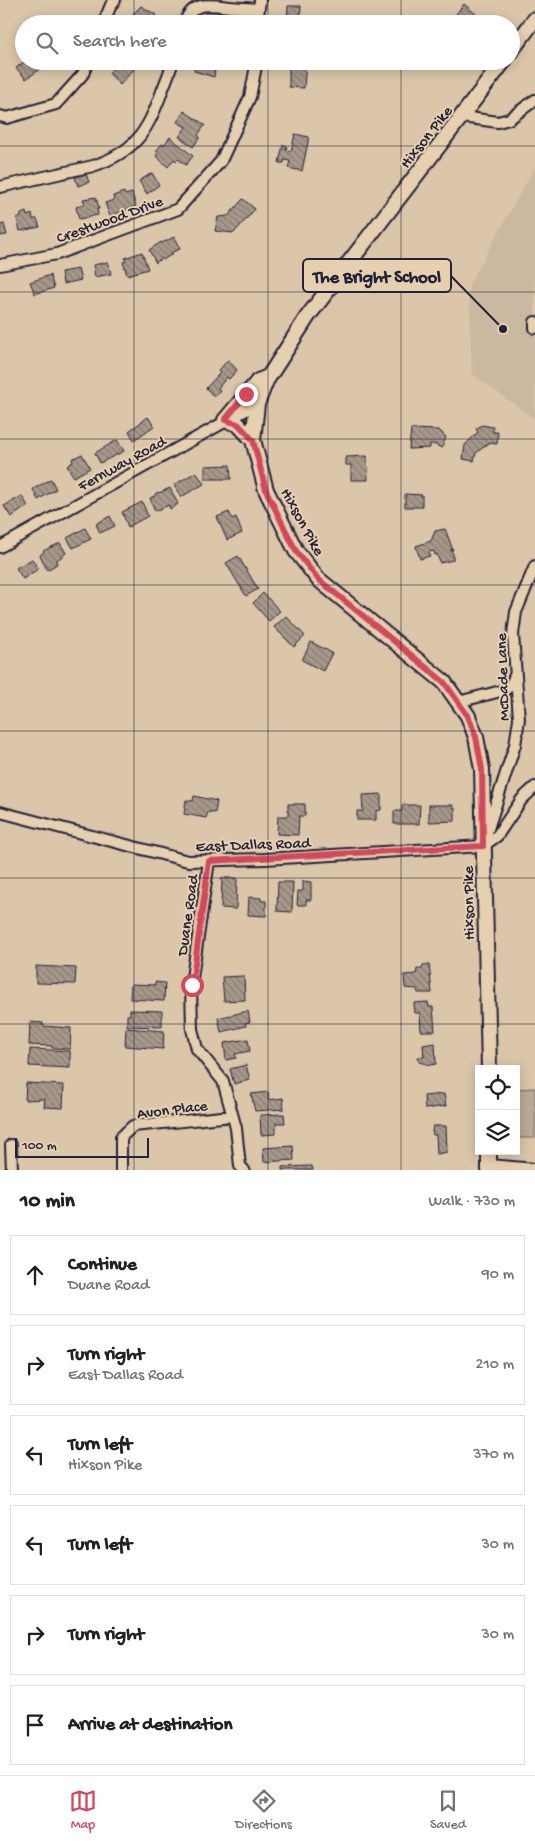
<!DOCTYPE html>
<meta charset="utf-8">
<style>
:root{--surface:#fff;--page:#f6f6f6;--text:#202124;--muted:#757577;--line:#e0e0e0;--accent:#d1495b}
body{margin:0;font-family:"Gochi Hand",sans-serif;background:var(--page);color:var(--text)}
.controls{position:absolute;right:15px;bottom:15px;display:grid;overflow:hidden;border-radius:0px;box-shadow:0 2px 12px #0003}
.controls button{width:45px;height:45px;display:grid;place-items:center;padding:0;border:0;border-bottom:1px solid var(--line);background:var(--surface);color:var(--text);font:25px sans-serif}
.scale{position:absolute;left:15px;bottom:12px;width:134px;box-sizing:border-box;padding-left:5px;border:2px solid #22223b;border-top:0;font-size:14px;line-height:18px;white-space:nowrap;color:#22223b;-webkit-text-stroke:4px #e7d0b0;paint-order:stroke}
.stop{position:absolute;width:15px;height:15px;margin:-11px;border:4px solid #d1495b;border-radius:50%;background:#fff}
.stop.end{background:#d1495b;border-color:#fff;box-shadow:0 1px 5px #0008}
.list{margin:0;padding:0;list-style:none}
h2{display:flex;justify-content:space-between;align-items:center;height:65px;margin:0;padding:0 20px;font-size:21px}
h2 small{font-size:16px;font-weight:400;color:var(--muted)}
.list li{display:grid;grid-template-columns:32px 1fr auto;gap:15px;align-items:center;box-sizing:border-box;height:80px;margin:0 10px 10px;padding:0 10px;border:1px solid var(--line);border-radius:0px}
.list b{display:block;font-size:19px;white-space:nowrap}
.list p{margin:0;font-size:16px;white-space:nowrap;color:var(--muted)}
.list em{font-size:16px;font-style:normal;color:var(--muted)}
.icon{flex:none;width:28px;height:28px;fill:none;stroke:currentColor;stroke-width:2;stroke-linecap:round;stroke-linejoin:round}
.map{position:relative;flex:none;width:535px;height:1170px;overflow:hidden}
.search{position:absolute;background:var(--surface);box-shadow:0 2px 12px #0003;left:15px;right:15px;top:15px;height:55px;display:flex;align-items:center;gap:12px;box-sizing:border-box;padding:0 18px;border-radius:28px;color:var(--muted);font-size:19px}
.sheet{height:605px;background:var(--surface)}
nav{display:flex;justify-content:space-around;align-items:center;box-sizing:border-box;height:70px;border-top:1px solid var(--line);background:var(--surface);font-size:14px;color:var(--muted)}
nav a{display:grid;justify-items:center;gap:2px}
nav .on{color:var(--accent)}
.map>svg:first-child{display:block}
.built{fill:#cbb8a0}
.green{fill:#bcaa97;stroke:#6f6669}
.building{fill:url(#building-back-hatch);stroke:#22223b}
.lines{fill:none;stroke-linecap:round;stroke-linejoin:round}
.minor-casing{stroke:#22223b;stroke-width:14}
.major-casing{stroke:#22223b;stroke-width:18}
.minor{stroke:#e7d0b0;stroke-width:10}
.major{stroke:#e7d0b0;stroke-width:14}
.route{stroke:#d1495b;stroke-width:6}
.grid{fill:none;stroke:#22223b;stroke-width:1;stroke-opacity:0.55}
.labels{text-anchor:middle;stroke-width:4;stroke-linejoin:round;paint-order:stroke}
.street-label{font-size:16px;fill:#22223b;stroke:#e7d0b0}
.leader{fill:none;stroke:#22223b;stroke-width:2}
.callout-dot{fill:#22223b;stroke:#e7d0b0;stroke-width:2}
.callout{fill:#e7d0b0;stroke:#22223b;stroke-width:2}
.callout-label{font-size:18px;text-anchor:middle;font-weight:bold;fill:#22223b}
</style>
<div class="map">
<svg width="535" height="1170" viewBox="0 0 535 1170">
<defs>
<pattern id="building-back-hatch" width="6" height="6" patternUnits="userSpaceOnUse" patternTransform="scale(1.25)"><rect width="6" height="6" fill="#a7988a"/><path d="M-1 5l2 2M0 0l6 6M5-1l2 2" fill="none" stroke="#887c72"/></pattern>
</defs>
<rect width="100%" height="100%" fill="#dbc6a9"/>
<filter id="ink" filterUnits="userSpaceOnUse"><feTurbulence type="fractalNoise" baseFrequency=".02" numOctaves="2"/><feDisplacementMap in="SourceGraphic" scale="10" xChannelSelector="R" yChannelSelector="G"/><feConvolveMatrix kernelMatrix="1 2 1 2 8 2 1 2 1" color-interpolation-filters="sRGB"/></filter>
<g filter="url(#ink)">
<path class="built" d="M535 167V419L472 374 469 285Z"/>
<path class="green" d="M535 1088V1138H516V1089Z"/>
<path class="building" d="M464 4 477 15 471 21 474 24H448Z
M207 5 222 10 220 19 218 20 217 24H204Z
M141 6 156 15 146 24H134L128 19Z
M288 6H301L300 24H287Z
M25 61H47L49 63 26 79 16 68Z
M120 61H141L120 85 109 73Z
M197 61H216L214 77 194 71Z
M291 61H306L304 88 289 87V63H291Z
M184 111 205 125 198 135 200 137 193 147 179 137 186 127 177 122Z
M295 134 309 137 302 171 288 168 290 161 284 160V163H279L283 145 287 146 286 150 291 151Z
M170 137 193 156 186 165 178 159 176 161 174 159 168 167 156 156 158 153 156 151 162 144 164 145Z
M152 173 159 185 147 194 139 181Z
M86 174 89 182 78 186 75 177Z
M124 192 125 195 132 193 136 206 110 216 105 203 114 200 113 196Z
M96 197 99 209H97L98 215 79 219 76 207 85 204 83 199Z
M243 199 255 209 234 233 215 231 218 217 228 216Z
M26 212 27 216 32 214 33 219H37L40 227 20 231 17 218 21 217V214Z
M4 224 7 235 0 236V225Z
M174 237 180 249 172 252V254L163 260 161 258 156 263 149 250 161 242 162 243Z
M142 252 148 269 127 275 123 262 126 261 125 258Z
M108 262 111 274 95 277 93 265Z
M78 269 81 280 63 284 61 272Z
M50 275 54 288 35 294 30 282Z
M228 360 237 370 229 379 227 377 218 388 220 390 214 397 206 388 220 373 218 371Z
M148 417 154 426 134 440 129 431Z
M482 425 493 427V432H498L497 444 489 443 476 453 474 461 463 459 465 445 478 432 476 429Z
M411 429 439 430 446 437 442 448 433 444H430V448L409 449Z
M117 440 124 451 100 463 95 453Z
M82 454 90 468 74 477 67 466 73 462 72 459Z
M367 456 368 480H351V465H346V457Z
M230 465 231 479H205V466Z
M196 472 204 484 181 497 174 485Z
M51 479 56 489 38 500 33 489Z
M170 488 178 504 170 509 169 505 155 511 150 498 155 496V494L158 492 159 493Z
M405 494 422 495V507H405Z
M22 496 28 506 11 517 4 506Z
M142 502 148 516 128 527 122 512Z
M229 512 232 519 236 517 242 533 227 540 217 517Z
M110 516 115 526 100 533 96 524Z
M85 528 91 539 73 548 67 538Z
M445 529 453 550H450L453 553V560L440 563 437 554 435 555 434 551 429 552 430 556 420 559 416 546 431 541 435 531Z
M60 543 66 553 56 561 57 564 47 570 40 555 44 552 43 551Z
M238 556 258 589 246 596 226 563Z
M32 559 38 569 23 579 16 568Z
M263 593 280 611 269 621 253 603Z
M286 616 305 636 294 647 274 627Z
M311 642 332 653 323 671 302 660Z
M381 794V810L376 811V820H357V811H363L362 795Z
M194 796 217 801 215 813 208 812 206 818 184 814 186 800 193 801Z
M288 804H305V816H299L298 835 277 834 278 816H288Z
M402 805H420L419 824H394V811H402Z
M429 805H453V808H455V821L429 822Z
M222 878H237L236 909 221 908Z
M303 881 311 882V900H306V905H297L298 891H303Z
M278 882H293L292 912 277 911Z
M249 897 261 898V901H266V916L248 915Z
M429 964 432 993H418L417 989 405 988 404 975 416 974 417 969H422L423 965Z
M36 966 76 968 75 984 36 983Z
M244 976 245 1000 224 1001 222 977Z
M155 982 165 983 164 1001 130 999 131 984 155 985Z
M428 1002 429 1007H433L435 1031H421L420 1013H415L414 1003Z
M130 1010 162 1011V1027L127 1026V1015H130Z
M248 1011 250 1022 245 1023 246 1026 221 1032 218 1018Z
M30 1022 43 1023V1026L71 1028 70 1049 52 1048V1046L29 1045Z
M126 1028 164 1031 163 1049 125 1046Z
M248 1039 250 1051 235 1054 236 1058 226 1060 224 1043Z
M435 1043 436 1064 430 1065 419 1062 418 1057H424L423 1045Z
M30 1049 70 1051V1068L29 1066Z
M246 1065 250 1080 234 1084 230 1069Z
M26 1083 64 1085 63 1108 44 1107 45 1099 25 1100Z
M268 1092 269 1100 283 1098 284 1109 255 1111 251 1094Z
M444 1094 446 1106 425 1109 424 1096Z
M284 1114 285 1123H276V1134L261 1135 260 1115Z
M433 1126H446L447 1152 437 1154 436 1135H433L432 1131Z
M293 1146 294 1160 264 1162 263 1148Z
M312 1166 313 1170H282V1167Z"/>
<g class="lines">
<defs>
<path id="minor" d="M103 24 111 5 115 0
M184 24C192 0 210 5 230 7 240 8 249 8 258 9
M257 24 260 0
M0 116 7 118 56 104 83 74 88 61
M462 117 498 122 509 119 535 100
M0 187 93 166C134 152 147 133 161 94 165 83 170 72 173 61
M0 265 57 254 178 209 221 161 250 97 257 61
M535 322V328
M0 547 257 404
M458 702 505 690 511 685 515 675
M0 812 188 861 265 859 483 846
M486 835 515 745 519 719 513 634 516 612 535 566
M483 846 497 836 522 799 535 787
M209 861 191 985 192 1029 197 1049 223 1081 236 1128 240 1166 244 1170
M11 1145 12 1170
M489 1165 535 1169
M121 1170V1137L133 1126 232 1116"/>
<path id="major" d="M511 51 535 19
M253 440 238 424 225 420 258 381 268 377
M489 1069 482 769 476 737 468 716 444 682 318 579 296 551 266 490 253 440 257 404 266 381 308 316 504 61
M489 1151V1170"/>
</defs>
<use href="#minor" class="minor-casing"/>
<use href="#major" class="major-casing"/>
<use href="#minor" class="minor"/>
<use href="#major" class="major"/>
</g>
</g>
<g class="lines" filter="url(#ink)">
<path class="route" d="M192 985 209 861 483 846 482 769 476 737 468 716 444 682 318 579 296 551 282 523 266 490 253 440 238 424 225 420 246 394"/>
</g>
<path class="grid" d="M134 0V24M268 0V24M401 0V24M134 61V1170M268 61V1170M401 61V1170M0 146H535M0 292H535M0 439H535M0 585H535M0 731H535M0 878H535M0 1024H535"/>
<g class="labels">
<g class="street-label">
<text transform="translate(425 136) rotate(-52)" y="6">Hixson Pike</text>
<text transform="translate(109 218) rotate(-20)" y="6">Crestwood Drive</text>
<text transform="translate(121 462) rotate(-29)" y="6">Fernway Road</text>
<text transform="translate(304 521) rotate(61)" y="6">Hixson Pike</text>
<text transform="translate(501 677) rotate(-92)" y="6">McDade Lane</text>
<text transform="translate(253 843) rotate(-2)" y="6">East Dallas Road</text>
<text transform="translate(467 903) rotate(-91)" y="6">Hixson Pike</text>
<text transform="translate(186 915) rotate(-82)" y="6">Duane Road</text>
<text transform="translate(172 1108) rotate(-7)" y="6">Avon Place</text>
</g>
</g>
<path class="leader" d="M503 329L451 276"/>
<circle class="callout-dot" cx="503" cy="329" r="5"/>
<rect class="callout" x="303" y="259" width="148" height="33" rx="5"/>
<g class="callout-label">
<text x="377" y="282">The Bright School</text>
</g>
</svg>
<div class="controls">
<button><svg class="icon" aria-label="locate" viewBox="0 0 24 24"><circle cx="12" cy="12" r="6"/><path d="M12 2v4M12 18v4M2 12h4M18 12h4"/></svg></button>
<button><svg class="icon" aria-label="layers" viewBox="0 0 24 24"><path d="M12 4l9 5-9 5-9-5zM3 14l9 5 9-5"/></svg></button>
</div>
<div class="scale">100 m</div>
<div class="stop" style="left:192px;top:985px"></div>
<div class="stop end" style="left:246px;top:394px"></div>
<div class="search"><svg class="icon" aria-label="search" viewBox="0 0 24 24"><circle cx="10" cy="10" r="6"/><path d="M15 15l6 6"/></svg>Search here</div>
</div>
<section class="sheet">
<h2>10 min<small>Walk · 730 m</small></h2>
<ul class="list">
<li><svg class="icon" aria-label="ahead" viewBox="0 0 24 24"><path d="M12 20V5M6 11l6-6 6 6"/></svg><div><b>Continue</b><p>Duane Road</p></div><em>90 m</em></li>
<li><svg class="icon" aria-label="right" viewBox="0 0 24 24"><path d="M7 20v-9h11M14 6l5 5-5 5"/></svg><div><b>Turn right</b><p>East Dallas Road</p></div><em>210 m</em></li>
<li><svg class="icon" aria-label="left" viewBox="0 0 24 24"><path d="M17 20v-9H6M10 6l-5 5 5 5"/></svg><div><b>Turn left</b><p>Hixson Pike</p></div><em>370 m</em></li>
<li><svg class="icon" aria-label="left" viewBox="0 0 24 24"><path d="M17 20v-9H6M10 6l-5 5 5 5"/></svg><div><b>Turn left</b></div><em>30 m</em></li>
<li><svg class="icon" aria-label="right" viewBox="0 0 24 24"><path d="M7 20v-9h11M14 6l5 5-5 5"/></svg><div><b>Turn right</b></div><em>30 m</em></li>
<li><svg class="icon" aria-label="arrive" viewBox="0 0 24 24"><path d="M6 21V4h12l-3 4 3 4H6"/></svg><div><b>Arrive at destination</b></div></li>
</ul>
</section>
<nav>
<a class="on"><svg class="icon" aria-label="map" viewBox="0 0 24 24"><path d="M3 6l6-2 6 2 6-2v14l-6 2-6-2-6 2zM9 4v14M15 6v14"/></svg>Map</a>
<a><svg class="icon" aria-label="directions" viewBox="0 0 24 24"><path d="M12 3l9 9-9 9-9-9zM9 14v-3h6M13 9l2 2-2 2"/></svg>Directions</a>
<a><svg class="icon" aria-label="saved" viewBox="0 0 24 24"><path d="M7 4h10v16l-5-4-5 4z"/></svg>Saved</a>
</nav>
